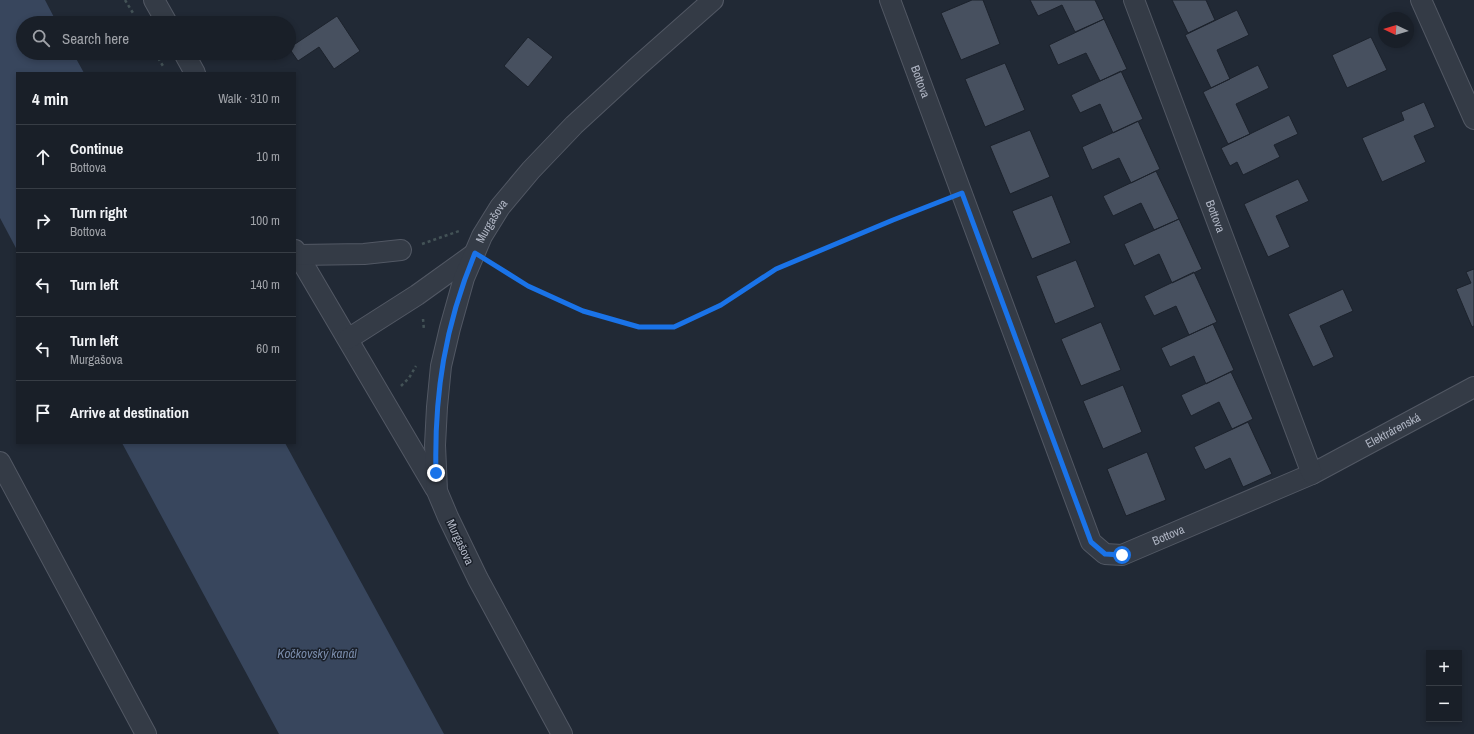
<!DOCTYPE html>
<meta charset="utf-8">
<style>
:root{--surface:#191f28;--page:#222730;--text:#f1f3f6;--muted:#9fa2a8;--line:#373d45}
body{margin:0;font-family:"Archivo Narrow",sans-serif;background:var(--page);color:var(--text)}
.controls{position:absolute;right:12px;bottom:12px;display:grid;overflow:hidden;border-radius:0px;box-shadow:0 2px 6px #0003}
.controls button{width:36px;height:36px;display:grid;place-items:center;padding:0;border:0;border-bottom:1px solid var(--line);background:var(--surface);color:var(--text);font:20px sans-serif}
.compass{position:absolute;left:1378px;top:12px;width:36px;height:36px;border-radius:50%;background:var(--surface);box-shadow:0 2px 6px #0003;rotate:274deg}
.stop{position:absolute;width:12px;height:12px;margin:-9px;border:3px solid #1a73e8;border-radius:50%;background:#fff}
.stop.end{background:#1a73e8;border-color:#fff;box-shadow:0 1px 4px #0008}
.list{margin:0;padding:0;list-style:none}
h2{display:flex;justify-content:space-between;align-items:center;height:52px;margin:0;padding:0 16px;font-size:17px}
h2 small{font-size:13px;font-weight:400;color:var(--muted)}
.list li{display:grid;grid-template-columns:26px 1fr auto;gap:12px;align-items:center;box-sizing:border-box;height:64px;padding:0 16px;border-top:1px solid var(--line)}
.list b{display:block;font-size:15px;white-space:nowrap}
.list p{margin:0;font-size:13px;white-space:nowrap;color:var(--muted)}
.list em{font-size:13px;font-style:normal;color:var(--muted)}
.icon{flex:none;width:22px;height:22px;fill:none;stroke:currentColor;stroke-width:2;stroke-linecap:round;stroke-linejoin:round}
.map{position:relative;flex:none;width:1474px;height:734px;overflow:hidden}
.search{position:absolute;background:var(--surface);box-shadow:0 2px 6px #0003;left:16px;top:16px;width:280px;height:44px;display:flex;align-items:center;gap:10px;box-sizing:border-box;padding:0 14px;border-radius:22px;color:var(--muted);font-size:15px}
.panel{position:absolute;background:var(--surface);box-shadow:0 2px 6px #0003;left:16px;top:72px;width:280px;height:372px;border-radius:0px}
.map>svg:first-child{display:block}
.water{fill:#38465d}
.building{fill:#47505f;stroke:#1c222c}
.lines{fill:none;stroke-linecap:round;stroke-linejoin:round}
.minor-casing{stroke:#525864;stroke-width:22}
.path{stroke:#435256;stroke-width:2.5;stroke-dasharray:3 3;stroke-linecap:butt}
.minor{stroke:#343b46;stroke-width:20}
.route{stroke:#1a73e8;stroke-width:5}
.labels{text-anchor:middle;stroke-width:3;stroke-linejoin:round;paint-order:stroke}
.street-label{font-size:12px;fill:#afb5c3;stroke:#1a202a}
.water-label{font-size:13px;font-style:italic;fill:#798baa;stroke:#1a202a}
</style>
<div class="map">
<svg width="1474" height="734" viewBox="0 0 1474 734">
<rect width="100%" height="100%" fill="#212935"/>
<path class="water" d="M0 0H45L57 23H23V53H73L84 73H17V250L0 218Z
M122 443H285L444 734H279Z"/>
<path class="building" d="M972 0H983L1000 44 961 60 941 13Z
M1030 0H1095L1104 19 1075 32 1062 5 1038 16Z
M1172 0H1206L1215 20 1188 33Z
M1237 10 1249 35 1217 50 1230 79 1211 88 1185 35Z
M337 16 360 51 334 69 319 47 298 61 289 48Z
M1104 19 1127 69 1100 81 1086 53 1058 65 1049 45Z
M528 37 553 57 528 87 504 66Z
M1371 37 1387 70 1347 88 1332 55Z
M1005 63 1025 110 985 127 965 79Z
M1258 65 1269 88 1236 104 1250 134 1228 144 1203 92Z
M1121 71 1143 119 1113 133 1100 104 1080 113 1071 95Z
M1424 102 1435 127 1414 136 1426 162 1382 182 1362 138 1404 120 1401 112Z
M1289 115 1298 134 1274 145 1280 157 1243 175 1237 162 1230 166 1221 148Z
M1138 121 1160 169 1131 183 1119 158 1092 170 1082 147Z
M1030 130 1050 177 1010 194 990 146Z
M1156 171 1179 219 1154 230 1141 203 1113 216 1103 196Z
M1298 179 1309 201 1276 216 1290 247 1268 257 1244 204Z
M1052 195 1071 243 1032 259 1012 211Z
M1179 219 1202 269 1172 283 1159 254 1134 266 1124 244Z
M1076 260 1095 307 1055 324 1036 276Z
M1474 269V326L1472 327 1456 289 1471 283 1466 272Z
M1194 272 1217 322 1189 335 1176 306 1154 316 1144 296Z
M1343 289 1353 311 1320 326 1334 357 1313 367 1288 314Z
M1101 322 1121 370 1081 386 1061 339Z
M1213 324 1234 370 1206 384 1194 356 1170 367 1161 348Z
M1231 372 1253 419 1232 429 1219 402 1191 416 1181 395Z
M1123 385 1142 432 1103 449 1083 401Z
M1248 422 1272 474 1243 487 1230 458 1205 470 1194 447Z
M1147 452 1166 500 1126 516 1107 469Z"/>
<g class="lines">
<defs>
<g id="minor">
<path d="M154 0 167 23"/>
<path id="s1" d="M890 0 1091 542 1105 554 1122 555 1312 474 1474 387"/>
<path id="s2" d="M1134 0 1312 474"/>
<path d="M1421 0 1474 119"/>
<path d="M184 53 195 73"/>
<path d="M295 250 435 488"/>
<path d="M298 255 364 254 401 250"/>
<path d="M348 339 417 295 474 254"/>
<path d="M0 462 146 734"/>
<path id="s3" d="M562 734 478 579 448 517 437 491 435 445 437 407 441 366 450 328 464 278 482 236 500 207 531 170 574 125 636 68 713 0"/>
</g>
</defs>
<use href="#minor" class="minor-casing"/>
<path class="path" d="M125 0 133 13
M155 53 163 66
M422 244 459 231
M494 265 528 286 583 311 639 327H674L721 305 776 269 893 220 940 201
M423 319 424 330
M401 386 409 378 416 366"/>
<use href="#minor" class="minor"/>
</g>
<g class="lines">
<path class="route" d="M436 473C434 394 445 325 475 253L528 286 583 311 639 327H674L721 305 776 269 893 220 962 193 1091 542 1105 554 1122 555"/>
</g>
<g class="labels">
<g class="street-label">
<text dy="4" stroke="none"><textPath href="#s1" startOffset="87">Bottova</textPath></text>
<text dy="4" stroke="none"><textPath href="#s2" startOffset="231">Bottova</textPath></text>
<text dy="4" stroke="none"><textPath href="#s3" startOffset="553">Murgašova</textPath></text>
<text dy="4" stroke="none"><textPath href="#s1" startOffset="912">Elektrárenská</textPath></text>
<text dy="4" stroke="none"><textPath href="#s1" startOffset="664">Bottova</textPath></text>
<text transform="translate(460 542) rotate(65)" y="4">Murgašova</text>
</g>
<g class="water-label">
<text x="317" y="658">Kočkovský kanál</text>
</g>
</g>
</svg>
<div class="controls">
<button>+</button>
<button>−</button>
</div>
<svg class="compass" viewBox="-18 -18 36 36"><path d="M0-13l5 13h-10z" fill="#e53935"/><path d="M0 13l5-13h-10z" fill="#9fa2a8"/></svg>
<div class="stop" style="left:1122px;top:555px"></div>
<div class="stop end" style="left:436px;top:473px"></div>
<div class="search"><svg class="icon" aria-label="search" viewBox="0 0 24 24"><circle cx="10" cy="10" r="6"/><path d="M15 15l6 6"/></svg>Search here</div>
<section class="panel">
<h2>4 min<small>Walk · 310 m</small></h2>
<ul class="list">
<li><svg class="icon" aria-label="ahead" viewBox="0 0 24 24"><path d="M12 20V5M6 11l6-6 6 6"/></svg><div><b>Continue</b><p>Bottova</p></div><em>10 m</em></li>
<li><svg class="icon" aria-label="right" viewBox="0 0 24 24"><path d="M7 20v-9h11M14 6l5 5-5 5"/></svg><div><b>Turn right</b><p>Bottova</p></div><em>100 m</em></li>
<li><svg class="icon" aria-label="left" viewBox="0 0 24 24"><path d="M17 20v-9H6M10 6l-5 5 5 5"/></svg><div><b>Turn left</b></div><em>140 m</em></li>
<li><svg class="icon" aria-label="left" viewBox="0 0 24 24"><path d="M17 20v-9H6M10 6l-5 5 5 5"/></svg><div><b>Turn left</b><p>Murgašova</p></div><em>60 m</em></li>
<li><svg class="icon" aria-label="arrive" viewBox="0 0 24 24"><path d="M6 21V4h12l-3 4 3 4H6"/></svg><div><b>Arrive at destination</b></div></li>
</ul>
</section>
</div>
